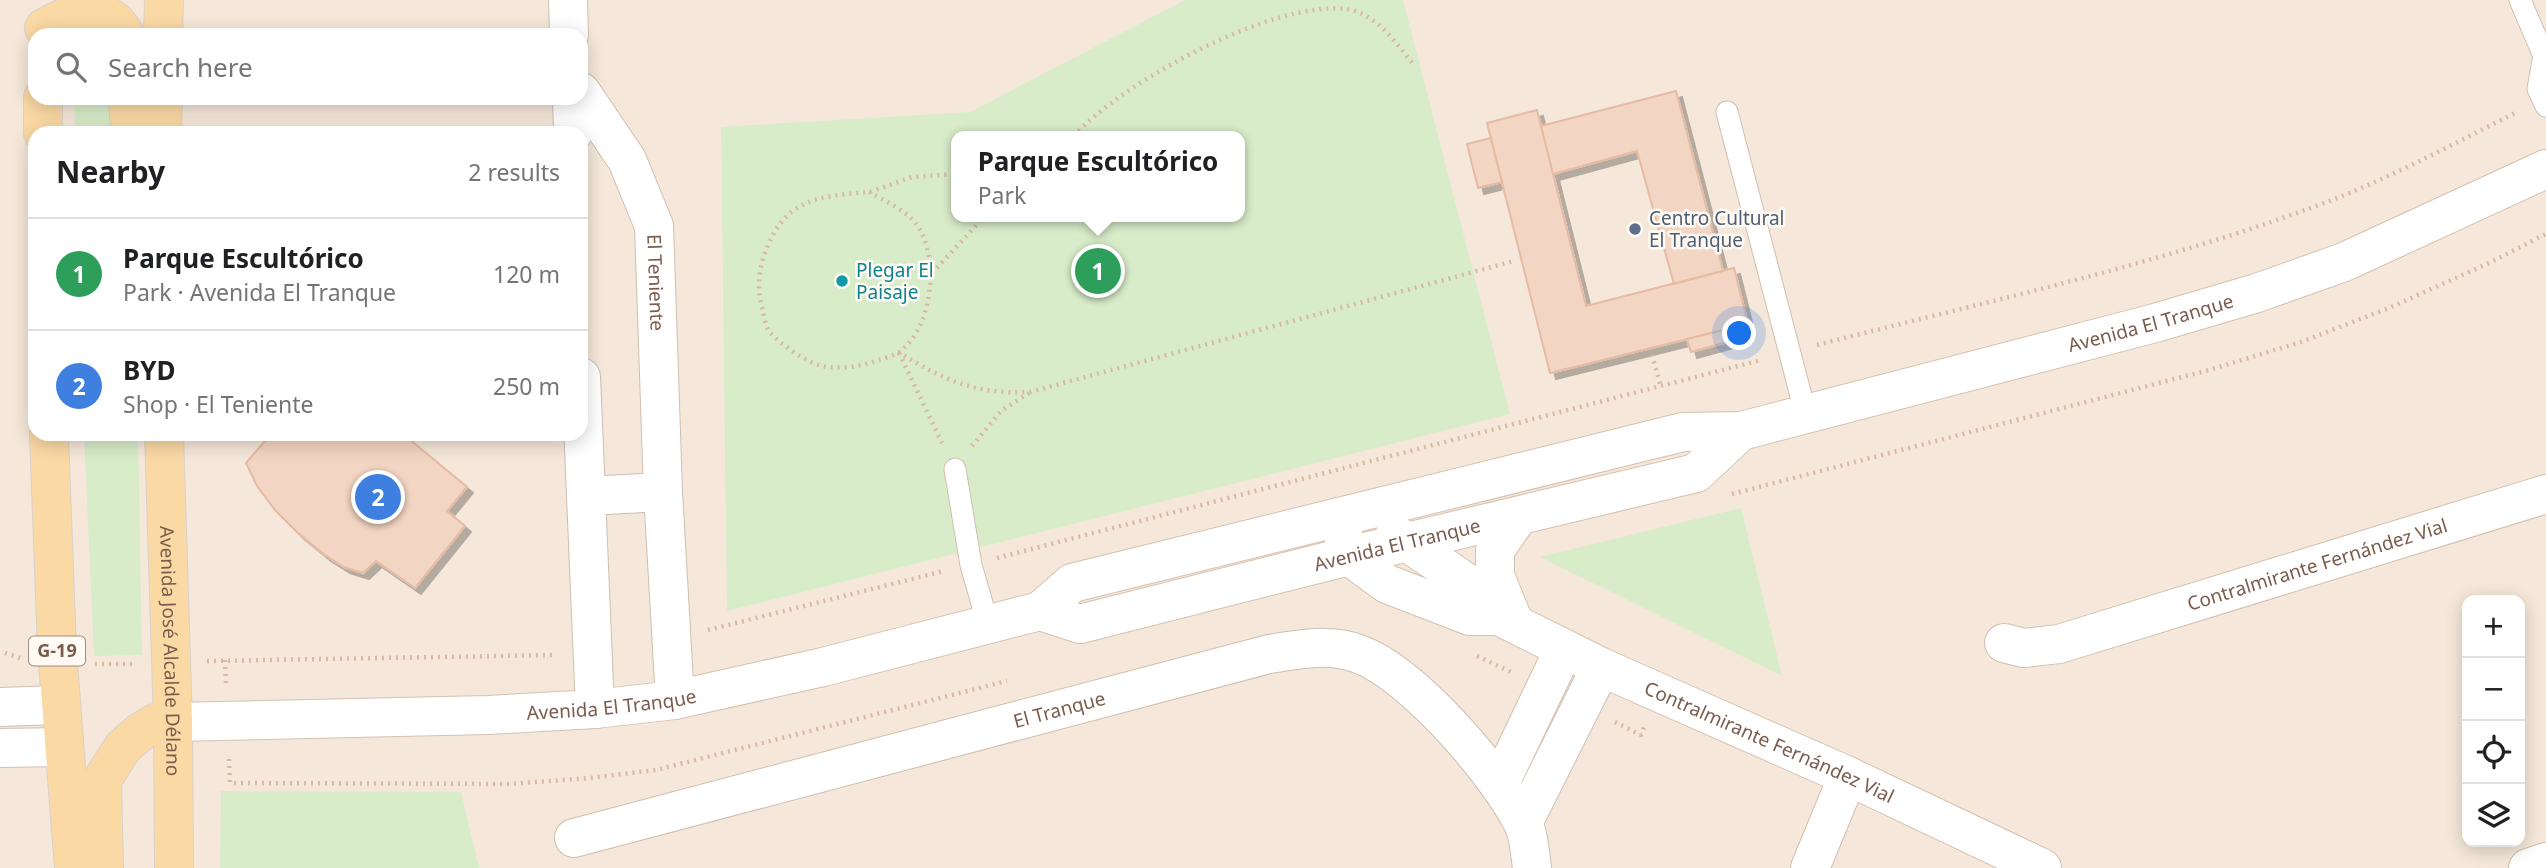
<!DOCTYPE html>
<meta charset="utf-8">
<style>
:root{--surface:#fff;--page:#f2f2f2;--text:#202124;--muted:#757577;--line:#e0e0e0;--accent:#e76f51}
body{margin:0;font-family:"Noto Sans",sans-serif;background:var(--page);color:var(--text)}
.controls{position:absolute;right:21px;bottom:21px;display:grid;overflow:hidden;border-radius:14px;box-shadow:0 4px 18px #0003}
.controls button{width:63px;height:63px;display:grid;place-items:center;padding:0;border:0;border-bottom:2px solid var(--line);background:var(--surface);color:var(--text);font:35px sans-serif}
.you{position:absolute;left:1740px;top:334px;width:24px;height:24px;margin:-18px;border:5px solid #fff;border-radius:50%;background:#1a73e8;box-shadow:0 0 0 10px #1a73e833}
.badge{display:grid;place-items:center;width:46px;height:46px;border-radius:50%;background:var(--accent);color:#fff;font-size:23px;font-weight:700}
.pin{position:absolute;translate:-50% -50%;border:4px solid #fff;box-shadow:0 2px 7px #0006}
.popup{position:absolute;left:951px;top:131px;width:294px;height:91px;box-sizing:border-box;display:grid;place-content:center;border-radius:14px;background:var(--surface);filter:drop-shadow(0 2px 5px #0005);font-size:23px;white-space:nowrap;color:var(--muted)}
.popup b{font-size:26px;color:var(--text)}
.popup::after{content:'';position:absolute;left:50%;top:100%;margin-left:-14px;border:14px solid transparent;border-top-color:var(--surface)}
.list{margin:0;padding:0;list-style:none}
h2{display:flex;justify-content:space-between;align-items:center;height:91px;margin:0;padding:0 28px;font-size:30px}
h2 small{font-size:23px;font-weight:400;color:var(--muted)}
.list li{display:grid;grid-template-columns:46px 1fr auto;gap:21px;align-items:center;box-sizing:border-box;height:112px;padding:0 28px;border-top:2px solid var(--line)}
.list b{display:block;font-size:26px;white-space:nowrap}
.list p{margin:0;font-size:23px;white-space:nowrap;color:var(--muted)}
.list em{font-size:23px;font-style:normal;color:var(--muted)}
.icon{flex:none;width:38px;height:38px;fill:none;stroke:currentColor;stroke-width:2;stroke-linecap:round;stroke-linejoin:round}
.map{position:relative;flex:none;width:2546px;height:868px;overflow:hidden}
.search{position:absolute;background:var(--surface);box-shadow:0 4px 18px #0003;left:28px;top:28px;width:560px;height:77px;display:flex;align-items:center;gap:18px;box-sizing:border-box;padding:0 24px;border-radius:21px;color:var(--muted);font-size:26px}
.panel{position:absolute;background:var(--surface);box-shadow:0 4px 18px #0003;left:28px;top:126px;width:560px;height:315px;border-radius:21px}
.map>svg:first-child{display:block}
.residential{fill:#f5e8da;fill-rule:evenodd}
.green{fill:#d8ecc9;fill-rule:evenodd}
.building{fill:#f3d5c3;stroke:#e6bba3;stroke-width:2;filter:url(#shadow)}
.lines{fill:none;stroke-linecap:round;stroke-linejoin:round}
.service-casing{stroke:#d1beb0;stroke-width:23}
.minor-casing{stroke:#d1beb0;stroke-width:40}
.secondary-casing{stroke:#d6c0b0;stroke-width:40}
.primary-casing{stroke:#dad1cd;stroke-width:40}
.path{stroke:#d9b8a5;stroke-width:4.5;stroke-dasharray:2 5;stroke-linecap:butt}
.service{stroke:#fff;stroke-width:21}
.minor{stroke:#fff;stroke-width:38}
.secondary{stroke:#fff;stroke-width:38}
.primary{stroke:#fbd9a5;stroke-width:38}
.service-dot{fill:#5c6f8a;stroke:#fffaf3;stroke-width:2.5}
.culture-dot{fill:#0f9aa8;stroke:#fffaf3;stroke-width:2.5}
.labels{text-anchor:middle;stroke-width:5;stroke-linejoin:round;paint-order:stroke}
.shield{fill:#fffaf3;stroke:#a28b7f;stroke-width:2}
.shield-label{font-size:18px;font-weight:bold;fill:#7a5c4d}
.service-label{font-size:19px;fill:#4e5e75;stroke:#fffaf3;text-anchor:start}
.culture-label{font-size:19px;fill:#0d838f;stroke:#fffaf3;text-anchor:start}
.street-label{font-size:19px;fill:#7a5c4d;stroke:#fffaf3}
</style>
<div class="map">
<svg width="2546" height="868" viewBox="0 0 2546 868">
<defs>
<filter id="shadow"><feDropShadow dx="6" dy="6" stdDeviation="0" flood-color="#0004"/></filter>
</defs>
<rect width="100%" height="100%" fill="#fdf6ec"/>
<path class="residential" d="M0 0H2546V868H0ZM35 35H581V98H35ZM35 133H581V434H35ZM956 136H1240V217H956ZM2467 600H2520V842H2467Z"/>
<path class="green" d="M1185 0H1403L1510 414 727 611 721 127 970 112ZM956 136H1240V217H956Z
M74 98H113L114 133H75Z
M84 434H138L142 655 94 656Z
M1741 508 1782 676 1540 557Z
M221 791 461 792 479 868H220Z"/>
<path class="building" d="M1676 91 1723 271 1674 284 1637 151 1553 174 1541 126Z
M1537 110 1586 306 1734 268 1748 324 1550 373 1487 123Z
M1491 138 1502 182 1478 188 1467 144Z
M1739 326 1742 338 1691 352 1687 339Z
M271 434H403L467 487 447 511 465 526 415 588 376 561 363 573 344 567 325 555 298 533 275 510 257 486 246 463Z"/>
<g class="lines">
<defs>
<path id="service" d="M2520 0 2544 56 2538 89 2546 106
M1727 112 1806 415
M955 469 971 565 988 624"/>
<g id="minor">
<path d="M568 0 569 35"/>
<path id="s1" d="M581 92 627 160 654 226 663 492 675 700"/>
<path d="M572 98 573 133"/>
<path d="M581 377 595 709"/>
<path d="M586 496 663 492"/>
<path id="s2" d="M2004 643 2024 648 2059 644 2546 494"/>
<path d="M0 707 60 705"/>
<path d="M0 748 63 747"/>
<path d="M1499 785 1564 649"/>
<path d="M1523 823 1601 667"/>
<path id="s3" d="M574 838 1269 654C1299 649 1329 643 1359 654 1413 674 1495 770 1522 821 1529 834 1530 853 1532 868"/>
<path d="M1810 868 1848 776"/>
<path d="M2528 868 2546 862"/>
</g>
<g id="secondary">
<path id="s4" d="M1338 517 1349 556 1387 584 1470 616H1499L1601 667 1848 776 2042 868"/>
<path d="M1395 534 1489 598 1499 616"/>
<path id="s5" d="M1040 611 1080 624 1349 556 1696 473 1741 431"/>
<path d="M1513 620 1495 576V550L1518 517"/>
<path id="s6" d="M173 722 488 715 595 709 675 700 823 667 1040 611 1072 583 1683 432 1741 431 2155 323 2257 293 2344 262 2546 169"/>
</g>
<g id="primary">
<path d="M44 28C71 12 108 0 125 35"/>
<path d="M163 35 164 0"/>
<path d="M43 98V133"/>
<path d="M128 98 130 133"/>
<path d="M162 133 163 98"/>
<path d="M49 434 57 650 74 868"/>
<path id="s7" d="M164 434 173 722 174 868"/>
<path d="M104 868 102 780 123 747 139 733 155 723 173 722"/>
</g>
</defs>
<use href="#service" class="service-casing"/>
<use href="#minor" class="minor-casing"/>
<use href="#secondary" class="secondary-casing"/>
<use href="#primary" class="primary-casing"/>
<path class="path" d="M1074 136C1122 82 1273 0 1347 9 1378 15 1395 42 1414 65
M869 192C885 201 907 211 917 225 940 258 933 328 899 352 893 356 885 358 879 360 862 366 845 369 827 367 809 365 780 344 769 331 765 325 764 317 763 311 757 291 758 272 765 253 784 199 818 196 869 192Z
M870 192 912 177 956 174
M932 273 984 217
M1817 345C1984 302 2154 266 2316 206 2385 181 2451 145 2517 112
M1650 348 1661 387
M898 352C944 380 976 395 1030 392L1514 261
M899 353 942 443
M972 446 1001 411 1029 393
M1732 494 2209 370 2301 342 2389 308 2489 263 2546 234
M997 558 1761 360
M708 630 944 571
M5 653 20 658
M1477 656 1513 673
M225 660 226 684
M207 661 555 655
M95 664H135
M1615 722 1641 735 1644 727
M229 759 230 783 509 784 590 778 656 770 1007 681"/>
<use href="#service" class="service"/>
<use href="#minor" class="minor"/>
<use href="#secondary" class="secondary"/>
<use href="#primary" class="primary"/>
</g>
<circle class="service-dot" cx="1635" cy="229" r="7"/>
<circle class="culture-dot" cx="842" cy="281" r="7"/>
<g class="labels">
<rect class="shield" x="29" y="636.5" width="56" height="29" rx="5"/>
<g class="shield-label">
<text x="57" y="657">G-19</text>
</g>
<g class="service-label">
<text x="1649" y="225">Centro Cultural<tspan x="1649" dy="22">El Tranque</tspan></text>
</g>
<g class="culture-label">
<text x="856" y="277">Plegar El<tspan x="856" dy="22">Paisaje</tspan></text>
</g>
<g class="street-label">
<text dy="7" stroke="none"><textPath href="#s1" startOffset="210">El Teniente</textPath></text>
<text dy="7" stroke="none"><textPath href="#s6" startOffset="2032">Avenida El Tranque</textPath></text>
<text dy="7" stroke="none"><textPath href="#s5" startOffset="369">Avenida El Tranque</textPath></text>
<text dy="7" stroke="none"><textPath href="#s2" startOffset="326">Contralmirante Fernández Vial</textPath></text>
<text dy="7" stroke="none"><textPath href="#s7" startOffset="217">Avenida José Alcalde Délano</textPath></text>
<text dy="7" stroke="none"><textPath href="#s6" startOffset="439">Avenida El Tranque</textPath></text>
<text dy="7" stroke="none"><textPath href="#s3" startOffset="502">El Tranque</textPath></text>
<text dy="7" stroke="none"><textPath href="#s4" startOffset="504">Contralmirante Fernández Vial</textPath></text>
</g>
</g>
</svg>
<div class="controls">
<button>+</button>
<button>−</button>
<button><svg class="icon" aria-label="locate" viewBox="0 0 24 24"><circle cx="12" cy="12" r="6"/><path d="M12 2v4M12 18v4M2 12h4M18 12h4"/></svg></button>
<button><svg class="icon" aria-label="layers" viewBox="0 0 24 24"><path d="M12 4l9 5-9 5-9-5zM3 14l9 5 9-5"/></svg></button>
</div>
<div class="you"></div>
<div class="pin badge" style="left:1098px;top:271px;background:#2e9e5b">1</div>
<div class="popup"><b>Parque Escultórico</b>Park</div>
<div class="pin badge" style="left:378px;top:497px;background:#3f7fe0">2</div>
<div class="search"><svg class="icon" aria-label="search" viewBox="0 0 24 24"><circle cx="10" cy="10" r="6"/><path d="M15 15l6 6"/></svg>Search here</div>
<section class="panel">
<h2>Nearby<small>2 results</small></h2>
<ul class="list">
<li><span class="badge" style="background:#2e9e5b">1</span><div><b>Parque Escultórico</b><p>Park · Avenida El Tranque</p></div><em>120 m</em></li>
<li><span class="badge" style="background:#3f7fe0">2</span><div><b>BYD</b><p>Shop · El Teniente</p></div><em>250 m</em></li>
</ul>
</section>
</div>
